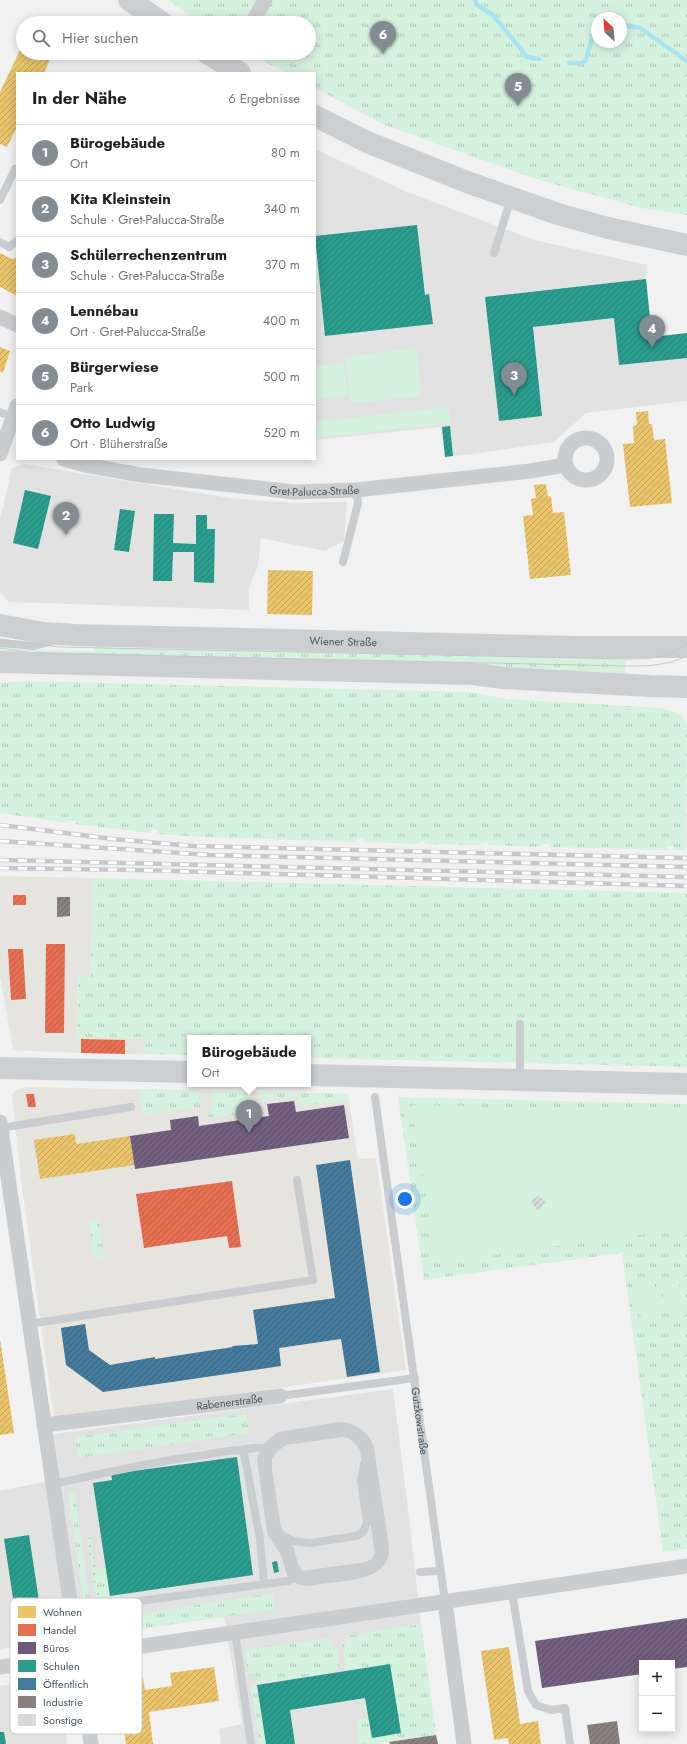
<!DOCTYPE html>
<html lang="de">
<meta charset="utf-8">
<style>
:root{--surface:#fff;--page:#f6f6f6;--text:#202124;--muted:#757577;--line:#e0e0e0;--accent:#838c92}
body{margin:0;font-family:Jost,sans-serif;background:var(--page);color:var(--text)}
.controls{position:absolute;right:12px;bottom:12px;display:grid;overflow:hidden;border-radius:0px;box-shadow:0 2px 10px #0003}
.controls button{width:36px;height:36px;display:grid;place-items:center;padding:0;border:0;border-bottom:1px solid var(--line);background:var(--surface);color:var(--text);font:20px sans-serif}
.compass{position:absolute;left:591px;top:12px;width:36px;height:36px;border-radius:50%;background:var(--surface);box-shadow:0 2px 10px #0003;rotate:334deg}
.you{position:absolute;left:405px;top:1199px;width:14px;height:14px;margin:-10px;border:3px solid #fff;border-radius:50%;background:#1a73e8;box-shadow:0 0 0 6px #1a73e833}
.badge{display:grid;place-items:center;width:26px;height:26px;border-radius:50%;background:var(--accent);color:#fff;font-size:13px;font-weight:700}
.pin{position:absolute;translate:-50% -33px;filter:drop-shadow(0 1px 2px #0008)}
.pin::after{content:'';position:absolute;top:21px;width:14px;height:12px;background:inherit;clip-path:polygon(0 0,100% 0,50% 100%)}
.popup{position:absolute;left:187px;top:1035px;width:124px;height:52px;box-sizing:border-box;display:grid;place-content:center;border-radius:0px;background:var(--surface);filter:drop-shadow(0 1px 3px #0005);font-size:13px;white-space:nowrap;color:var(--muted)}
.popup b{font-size:15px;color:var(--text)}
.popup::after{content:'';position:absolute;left:50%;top:100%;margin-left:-8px;border:8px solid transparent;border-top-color:var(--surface)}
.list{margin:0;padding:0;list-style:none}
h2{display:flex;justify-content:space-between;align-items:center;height:52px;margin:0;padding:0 16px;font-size:17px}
h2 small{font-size:13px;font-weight:400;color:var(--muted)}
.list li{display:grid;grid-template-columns:26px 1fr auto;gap:12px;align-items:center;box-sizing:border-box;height:56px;padding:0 16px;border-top:1px solid var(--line)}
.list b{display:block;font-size:15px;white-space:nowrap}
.list p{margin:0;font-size:13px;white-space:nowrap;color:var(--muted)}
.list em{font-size:13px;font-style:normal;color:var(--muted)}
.icon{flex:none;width:22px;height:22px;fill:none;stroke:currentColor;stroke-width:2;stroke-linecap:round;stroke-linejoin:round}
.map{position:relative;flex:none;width:687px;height:1744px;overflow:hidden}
.search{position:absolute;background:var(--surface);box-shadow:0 2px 10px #0003;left:16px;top:16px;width:300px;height:44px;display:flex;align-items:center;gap:10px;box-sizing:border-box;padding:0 14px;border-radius:22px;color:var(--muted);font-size:15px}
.panel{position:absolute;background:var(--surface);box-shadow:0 2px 10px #0003;left:16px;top:72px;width:300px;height:388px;border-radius:0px}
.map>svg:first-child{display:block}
.commercial{fill:#e6e4df}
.education{fill:#e3e2e3}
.grass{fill:url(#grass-tufts);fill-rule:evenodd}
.garden{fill:url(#garden-dots)}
.pitch{fill:#d5f2df}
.homes{fill:url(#homes-hatch)}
.shops{fill:url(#shops-hatch)}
.offices{fill:url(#offices-hatch)}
.schools{fill:url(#schools-hatch)}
.public{fill:url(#public-hatch)}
.industry{fill:url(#industry-hatch)}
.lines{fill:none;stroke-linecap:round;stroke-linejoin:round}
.stream{stroke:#a8e4f1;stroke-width:4.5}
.building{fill:url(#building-hatch)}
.lane{stroke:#cacdd0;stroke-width:8}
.street{stroke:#cacdd0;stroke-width:15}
.secondary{stroke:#cccfd2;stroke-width:22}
.tram{stroke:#c6c8ca;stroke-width:1}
.rail-casing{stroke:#c6c8ca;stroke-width:4.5}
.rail{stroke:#fff;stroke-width:3;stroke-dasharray:9;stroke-linecap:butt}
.labels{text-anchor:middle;stroke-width:4;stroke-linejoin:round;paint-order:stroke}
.street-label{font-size:11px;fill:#47555f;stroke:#fff}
.key{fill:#fff;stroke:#c8cccf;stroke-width:1}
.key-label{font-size:11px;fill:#47555f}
</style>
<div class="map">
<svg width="687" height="1744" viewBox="0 0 687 1744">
<defs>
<pattern id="grass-tufts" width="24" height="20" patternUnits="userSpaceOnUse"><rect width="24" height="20" fill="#d5f2df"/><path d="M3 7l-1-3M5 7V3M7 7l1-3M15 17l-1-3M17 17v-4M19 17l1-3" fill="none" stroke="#afc7b8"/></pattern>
<pattern id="garden-dots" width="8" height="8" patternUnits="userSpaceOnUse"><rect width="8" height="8" fill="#d5f2df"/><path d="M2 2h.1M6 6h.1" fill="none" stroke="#afc7b8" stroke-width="1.8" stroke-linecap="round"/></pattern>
<pattern id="homes-hatch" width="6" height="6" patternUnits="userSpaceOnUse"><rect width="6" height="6" fill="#e9c46a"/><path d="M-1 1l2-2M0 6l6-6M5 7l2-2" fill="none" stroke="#bfa25a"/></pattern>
<pattern id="shops-hatch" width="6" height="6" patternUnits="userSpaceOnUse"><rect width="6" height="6" fill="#e76f51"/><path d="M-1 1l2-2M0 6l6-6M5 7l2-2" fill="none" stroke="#bd5e46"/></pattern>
<pattern id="offices-hatch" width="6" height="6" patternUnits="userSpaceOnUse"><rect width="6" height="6" fill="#6d597a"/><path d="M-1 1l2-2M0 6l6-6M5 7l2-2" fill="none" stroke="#7f708b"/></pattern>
<pattern id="schools-hatch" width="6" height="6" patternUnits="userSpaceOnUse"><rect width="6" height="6" fill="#2a9d8f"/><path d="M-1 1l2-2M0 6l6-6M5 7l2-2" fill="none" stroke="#268378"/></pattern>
<pattern id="public-hatch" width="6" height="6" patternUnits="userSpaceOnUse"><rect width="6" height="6" fill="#457b9d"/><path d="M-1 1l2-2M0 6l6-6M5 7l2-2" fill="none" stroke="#39637d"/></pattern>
<pattern id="industry-hatch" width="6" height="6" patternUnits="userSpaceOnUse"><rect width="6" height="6" fill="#8a817c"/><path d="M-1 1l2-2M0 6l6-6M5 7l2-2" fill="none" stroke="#736c69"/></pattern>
<pattern id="building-hatch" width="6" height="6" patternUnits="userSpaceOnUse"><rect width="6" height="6" fill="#d8d9da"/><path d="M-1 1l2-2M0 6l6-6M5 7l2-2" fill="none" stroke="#b1b3b4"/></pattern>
</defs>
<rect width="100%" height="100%" fill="#f2f1f1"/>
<path class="commercial" d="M0 876 94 878 90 977H78L77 1036 145 1039V1054L77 1053 13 1050 0 976Z
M28 1087 348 1094 358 1159 376 1158 406 1370 54 1419 22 1187 12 1095 17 1089Z"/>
<path class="education" d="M315 149 405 191 534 240 647 265 646 279 652 337 687 333V401L586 413 554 442 473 454 445 457 441 427 315 440Z
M24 464 230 498 293 503 347 502 344 541 325 551 261 538 258 566 249 588V610L9 602 0 592V520L12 468Z
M393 1389 412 1542 421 1624 436 1735 376 1744H221L219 1729 242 1724 224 1617 0 1649V1491L57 1479 54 1434Z
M58 1678 67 1744H0V1686Z"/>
<path class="grass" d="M168 0H687V215L641 208 536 179 382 124 315 88V73H286L249 53H309V23H201ZM597 18H621V42H597Z
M95 644 626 656 625 675 519 668 0 656V646L32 650 94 651Z
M25 681 469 692 506 699 661 708 681 714 687 725 686 850H674L673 847 667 846 666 850 550 847V844H543L541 847 488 845V842H482L480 845 426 844 424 841H420L418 844 364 842V839H357L356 842 201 837 157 834 158 830 152 829 151 833 75 824V821L69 820 68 823 0 813V683Z
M94 878 687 893V1067L308 1058V1038H190V1055L145 1054V1039L77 1037 78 977H90Z
M140 1089 199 1090 200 1107 143 1115Z
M212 1091 246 1092 254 1104 255 1111 206 1119 212 1109Z
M260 1092 348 1094 349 1101 300 1106 298 1096 263 1101Z
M398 1097 687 1104V1549L663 1552 622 1253 424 1280Z
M98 1219 104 1258 94 1260 89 1220Z
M246 1414 249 1433 78 1458 75 1437Z
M75 1493 93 1627 87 1628 68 1494Z
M106 1568 113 1617 122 1619 127 1631 106 1634 95 1569Z
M273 1593 275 1609 139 1629V1618L144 1613Z
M421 1624 436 1735 376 1744H359L357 1719 368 1718 371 1738 401 1733 390 1664 352 1670 351 1668 346 1669 343 1645 346 1644 345 1636Z
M331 1638 333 1649H337L339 1668 334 1670V1672L256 1685 266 1744H259L251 1688 252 1685 257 1682 256 1676 248 1672 245 1650Z"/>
<path class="garden" d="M90 1536 106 1634H102L87 1537Z"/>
<path class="pitch" d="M416 348 421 396 351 403 345 357Z
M344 363 348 395 315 399V366Z
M448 407 450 423 315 438V422Z
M412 1105 687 1112V1228L436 1263Z
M678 1277 684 1311 666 1313 660 1279Z
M654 1281 659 1315 641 1318 635 1284Z"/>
<path class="homes" d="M23 44V53H53L44 73H17V127L7 147 0 144V92Z
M0 253 12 259 17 257V296L0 287Z
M0 347 10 351 3 373 0 371Z
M648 411 649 424H652L654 440 665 439 672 503 630 507 623 444 634 443 633 426 637 425 636 412Z
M546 484 548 497 551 496 553 513 564 512 571 575 530 579 523 516 533 515 531 499 536 498 534 485Z
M268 570 313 571 312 615 267 614Z
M75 1134 76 1144 130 1136 135 1165 40 1179 34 1140Z
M0 1339 14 1433 0 1435Z
M509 1647 520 1724 538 1721 541 1744H509L508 1738 494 1740 481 1651Z
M214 1667 219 1701 149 1712 153 1744H126L117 1682 143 1678 145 1690 172 1686 170 1673Z"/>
<path class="shops" d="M13 895H26V905H13Z
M46 944H65L64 1033H45Z
M8 949H23L26 999 11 1000Z
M81 1039 125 1040V1054L81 1053Z
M26 1094H34L36 1107H28Z
M232 1181 241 1247 229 1248 227 1236 144 1248 136 1194Z"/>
<path class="offices" d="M294 1101 296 1112 344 1105 349 1138 135 1169 130 1136 171 1130 170 1120 198 1116 199 1126 269 1116 267 1104Z
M687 1618V1667L672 1669V1663H642V1674L542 1688 535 1641Z"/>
<path class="schools" d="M417 225 425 295 429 294 433 324 325 336 315 236Z
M646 279 652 337 687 333V358L619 365 614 318 533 327 542 416 499 421 485 297Z
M450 426 453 456 445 457 442 427Z
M25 490 51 496 38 549 13 543Z
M120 509 135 511 129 552 114 550Z
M154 514H174L173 543 196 544V515H207V529H215L214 583 194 582V552H173L172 581H153Z
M237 1457 253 1575 110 1596 93 1483 112 1480 111 1474Z
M29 1535 43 1627 18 1631 4 1539Z
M277 1561 279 1572 274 1573 272 1562Z
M390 1664 401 1733 372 1738 365 1698 290 1710 295 1744H266L257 1685Z
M19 1684 20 1695 12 1696 10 1685Z
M0 1732H4L6 1744H0Z"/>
<path class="public" d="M350 1160 380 1372 347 1377 341 1339 279 1348 281 1366 103 1392 66 1365 61 1328 85 1324 89 1350 110 1365 155 1357V1359L233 1347 232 1346 258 1344 253 1310 335 1298 316 1165Z"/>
<path class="industry" d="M57 897H70V916L57 917Z
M617 1721 620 1744H590L587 1725Z
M436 1735 438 1744H390L389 1742Z"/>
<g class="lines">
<path class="stream" d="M475 0 477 5 493 15 527 57 539 59
M621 25 640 28 687 61
M569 63H582L586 60 594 31 597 29"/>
</g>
<path class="building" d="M539 1195 546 1203 538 1211 531 1202Z"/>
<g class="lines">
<g class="lane">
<path d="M0 200 15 169 17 170"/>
<path d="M0 242 9 247 17 241"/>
<path d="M494 253 511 198"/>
<path d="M0 412 12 417"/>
<path d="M343 562 358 503 356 490"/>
<path d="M0 643 33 646 53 641"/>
<path d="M520 1024V1079"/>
<path id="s1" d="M375 1097 445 1602"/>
<path d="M0 1128 131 1107"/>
<path d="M29 1324 313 1280 297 1180"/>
<path d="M280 1396 415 1378"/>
<path d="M339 1426C354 1426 365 1435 370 1448L385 1547C388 1581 332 1576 310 1582L300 1581 291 1574 285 1554 271 1532 261 1459 265 1448 279 1436Z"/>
<path d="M343 1433C354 1434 360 1441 364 1450L379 1554 374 1562 367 1566 302 1575 295 1568 290 1549 277 1528 268 1469V1457L275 1448 285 1441Z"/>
<path d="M241 1450C250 1449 261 1445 269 1451"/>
<path d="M53 1484C102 1474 149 1462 198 1456 212 1454 227 1450 241 1450L244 1453 260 1539 264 1584"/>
<path d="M282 1535 293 1541 311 1543 356 1536 363 1532 367 1523 361 1480 364 1464"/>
<path d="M420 1572 440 1571"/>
<path d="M512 1592 528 1691 536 1705 551 1710 565 1708 570 1744"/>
<path d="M117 1604 288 1581 295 1578"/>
<path d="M235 1632 251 1744"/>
</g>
<g class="street">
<path d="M252 23 265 0"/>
<path d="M0 317 17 325"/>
<circle cx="586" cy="459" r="21"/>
<path d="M0 454 17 406"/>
<path id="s2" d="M64 459 85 465 141 475 294 492 356 490 530 471 565 465"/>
<path d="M0 1122 91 1744"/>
<path id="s3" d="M44 1425 280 1396"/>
<path d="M445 1602 464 1744"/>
<path d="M0 1667 687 1566"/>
</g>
<g class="secondary">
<path d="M129 0 163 23"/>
<path d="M207 53 240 73"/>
<path d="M315 116 367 142 467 182 558 214 608 228 687 245"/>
<path id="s4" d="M0 625 44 633 75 635 575 647H687"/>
<path d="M0 662 472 674 503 678 650 686 687 687"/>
<path d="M0 1068 190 1072"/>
<path d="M308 1075 687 1084"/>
</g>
<path class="tram" d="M0 639 59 647 626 659C648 659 670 658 687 643
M0 648 33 653 626 666C650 666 665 666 687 656"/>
<defs>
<path id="rail" d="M0 825 113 839 193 846 687 858
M0 841 210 855 687 867
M0 860 687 877
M0 868 139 870 687 886"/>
</defs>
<use href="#rail" class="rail-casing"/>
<use href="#rail" class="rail"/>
</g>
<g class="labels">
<g class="street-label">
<text dy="4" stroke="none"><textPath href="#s2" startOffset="253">Gret-Palucca-Straße</textPath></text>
<text dy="4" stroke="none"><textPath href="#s4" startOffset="344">Wiener Straße</textPath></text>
<text dy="4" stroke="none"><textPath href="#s3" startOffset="187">Rabenerstraße</textPath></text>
<text dy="4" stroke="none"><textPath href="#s1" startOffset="327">Gutzkowstraße</textPath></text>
</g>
</g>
<rect x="10" y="1598" width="132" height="136" rx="6" class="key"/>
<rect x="18" y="1606" width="18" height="12" fill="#e9c46a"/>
<rect x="18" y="1624" width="18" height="12" fill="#e76f51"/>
<rect x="18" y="1642" width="18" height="12" fill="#6d597a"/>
<rect x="18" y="1660" width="18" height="12" fill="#2a9d8f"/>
<rect x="18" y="1678" width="18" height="12" fill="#457b9d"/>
<rect x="18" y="1696" width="18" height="12" fill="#8a817c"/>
<rect x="18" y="1714" width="18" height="12" fill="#d8d9da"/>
<g class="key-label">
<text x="43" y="1616">Wohnen</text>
<text x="43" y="1634">Handel</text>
<text x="43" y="1652">Büros</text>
<text x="43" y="1670">Schulen</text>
<text x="43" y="1688">Öffentlich</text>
<text x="43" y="1706">Industrie</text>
<text x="43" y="1724">Sonstige</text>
</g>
</svg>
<div class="controls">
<button>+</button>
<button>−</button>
</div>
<svg class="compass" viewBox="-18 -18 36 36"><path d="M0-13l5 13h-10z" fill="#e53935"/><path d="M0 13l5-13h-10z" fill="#757577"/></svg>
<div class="you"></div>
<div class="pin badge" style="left:249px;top:1133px">1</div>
<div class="popup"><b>Bürogebäude</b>Ort</div>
<div class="pin badge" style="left:66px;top:535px">2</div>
<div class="pin badge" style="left:514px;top:395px">3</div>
<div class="pin badge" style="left:652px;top:348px">4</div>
<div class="pin badge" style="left:518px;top:106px">5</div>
<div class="pin badge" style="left:383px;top:54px">6</div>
<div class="search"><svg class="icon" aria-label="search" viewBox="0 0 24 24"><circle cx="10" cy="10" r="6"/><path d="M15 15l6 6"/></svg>Hier suchen</div>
<section class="panel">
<h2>In der Nähe<small>6 Ergebnisse</small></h2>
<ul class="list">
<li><span class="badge">1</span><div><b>Bürogebäude</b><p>Ort</p></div><em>80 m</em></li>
<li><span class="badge">2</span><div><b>Kita Kleinstein</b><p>Schule · Gret-Palucca-Straße</p></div><em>340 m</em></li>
<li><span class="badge">3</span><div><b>Schülerrechenzentrum</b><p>Schule · Gret-Palucca-Straße</p></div><em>370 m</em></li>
<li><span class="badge">4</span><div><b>Lennébau</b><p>Ort · Gret-Palucca-Straße</p></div><em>400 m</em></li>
<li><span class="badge">5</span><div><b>Bürgerwiese</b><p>Park</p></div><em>500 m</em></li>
<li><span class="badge">6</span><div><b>Otto Ludwig</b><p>Ort · Blüherstraße</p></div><em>520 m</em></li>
</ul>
</section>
</div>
